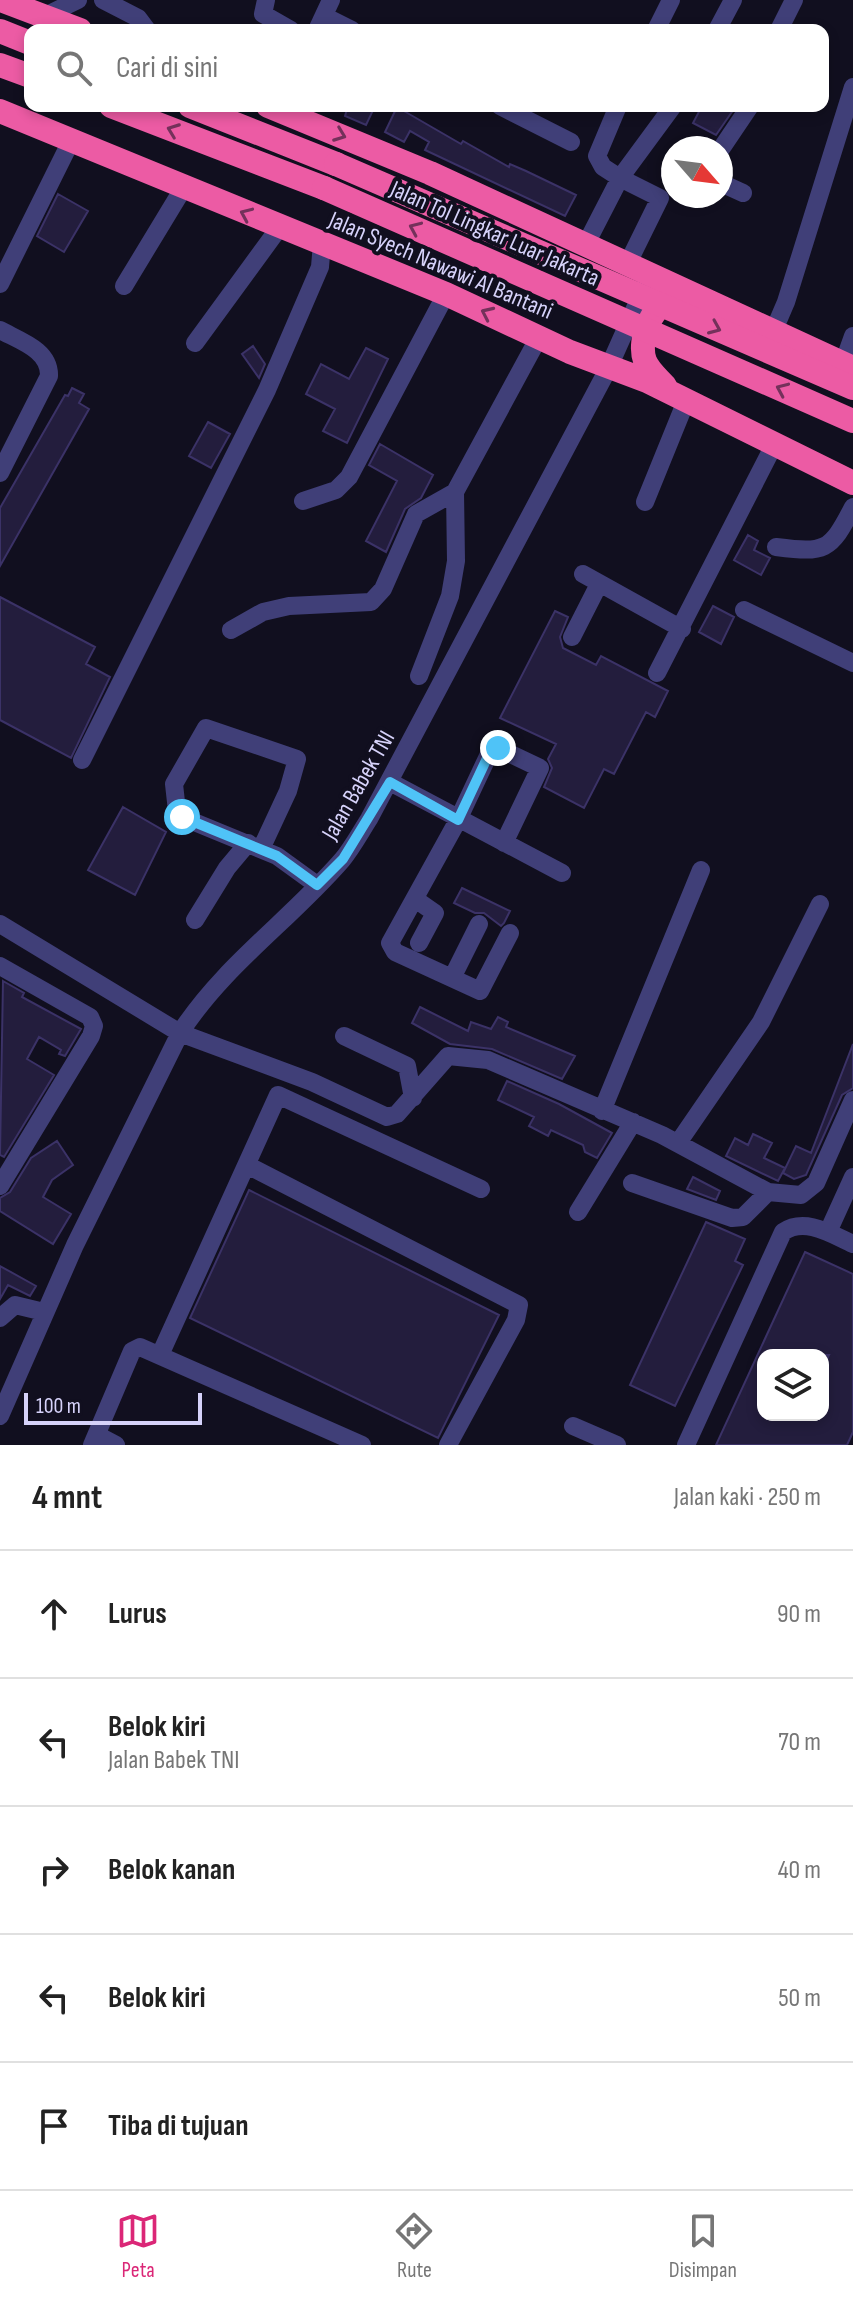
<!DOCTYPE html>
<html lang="id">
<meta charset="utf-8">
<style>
:root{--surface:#fff;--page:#f6f6f6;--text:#222;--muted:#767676;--line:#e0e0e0;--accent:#db2777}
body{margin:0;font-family:"Sofia Sans Condensed",sans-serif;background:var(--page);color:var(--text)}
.controls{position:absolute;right:24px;bottom:24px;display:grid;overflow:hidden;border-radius:16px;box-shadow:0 4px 12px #0003}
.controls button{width:72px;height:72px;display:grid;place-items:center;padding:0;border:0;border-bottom:2px solid var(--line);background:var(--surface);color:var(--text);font:40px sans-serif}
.compass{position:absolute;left:661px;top:136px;width:72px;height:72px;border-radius:50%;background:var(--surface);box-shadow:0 4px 12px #0003;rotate:118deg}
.scale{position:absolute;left:24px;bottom:20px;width:178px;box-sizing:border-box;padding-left:8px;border:4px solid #d6d2fa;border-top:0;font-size:22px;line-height:28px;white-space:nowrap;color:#d6d2fa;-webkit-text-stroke:6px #110f1f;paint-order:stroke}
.stop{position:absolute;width:24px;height:24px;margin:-18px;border:6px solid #4fc3f7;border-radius:50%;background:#fff}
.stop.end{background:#4fc3f7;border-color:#fff;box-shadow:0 2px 8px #0008}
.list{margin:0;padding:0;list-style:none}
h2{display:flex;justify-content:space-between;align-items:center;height:104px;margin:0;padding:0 32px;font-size:34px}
h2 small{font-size:26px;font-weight:400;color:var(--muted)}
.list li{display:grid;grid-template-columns:52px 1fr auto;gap:24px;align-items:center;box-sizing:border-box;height:128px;padding:0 32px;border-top:2px solid var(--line)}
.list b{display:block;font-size:30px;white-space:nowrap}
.list p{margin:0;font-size:26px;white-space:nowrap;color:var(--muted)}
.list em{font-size:26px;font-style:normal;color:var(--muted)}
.icon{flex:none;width:44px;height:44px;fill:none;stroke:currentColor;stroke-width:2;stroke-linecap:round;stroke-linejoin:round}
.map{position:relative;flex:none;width:853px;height:1445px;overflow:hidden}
.search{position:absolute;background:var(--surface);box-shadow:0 4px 12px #0003;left:24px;right:24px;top:24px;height:88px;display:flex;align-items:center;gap:20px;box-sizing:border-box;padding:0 28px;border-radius:16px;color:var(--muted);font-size:30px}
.sheet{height:744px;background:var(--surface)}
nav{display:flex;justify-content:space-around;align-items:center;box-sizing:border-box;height:112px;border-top:2px solid var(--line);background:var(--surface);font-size:22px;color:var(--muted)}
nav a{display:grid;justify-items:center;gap:4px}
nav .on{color:var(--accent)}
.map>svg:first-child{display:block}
.building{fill:#231d3d;stroke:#3b3267;stroke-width:2;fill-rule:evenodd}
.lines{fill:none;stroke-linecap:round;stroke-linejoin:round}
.minor{stroke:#403f78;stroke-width:18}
.highway{stroke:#ec5ba4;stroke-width:24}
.highway-bridge{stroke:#ec5ba4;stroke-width:24}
.oneway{stroke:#74315b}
.route{stroke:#4fc3f7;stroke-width:10}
.labels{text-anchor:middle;stroke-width:8;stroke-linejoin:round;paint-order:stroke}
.street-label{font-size:24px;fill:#d6d2fa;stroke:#110f1f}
</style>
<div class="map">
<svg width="853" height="1445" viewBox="0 0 853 1445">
<rect width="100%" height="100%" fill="#110f1f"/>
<path class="building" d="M348 106H375L366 125 345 116Z
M702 106H736L716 135 693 123Z
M397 107 461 144 463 141 509 167 510 164 526 171 576 195 565 216 425 150 429 142 410 131 404 142 385 132Z
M58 194 88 211 64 252 37 236Z
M253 346 265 364 259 378 242 354Z
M366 348 388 359 347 443 323 431 335 409 306 394 321 364 349 379Z
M72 388 84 394 79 403 89 409 0 566V508L65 395 68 396Z
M208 422 230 434 211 468 189 456Z
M380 444 433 475 421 498 405 509 386 552 366 541 397 481 369 465Z
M748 535 758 541 754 550 770 558 761 575 734 560Z
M0 597 95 647 86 664 110 677 71 758 0 720Z
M713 606 734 617 721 644 699 632Z
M555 611 568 617 560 637 563 648 596 665 601 656 668 691 655 717 646 712 614 774 604 769 584 808 544 787 552 768 548 759 556 744 500 718Z
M123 807 166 832 135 895 88 870Z
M462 888 510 911 504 923 501 926 484 913H475L454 903Z
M3 981 24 993 22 997 81 1029 65 1056 59 1054 61 1050 39 1037 27 1059 54 1075 4 1157 0 1155Z
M420 1007 468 1031 471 1022 491 1029 498 1017 508 1022 506 1027 575 1056 562 1079 492 1049 450 1044 412 1023Z
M853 1044V1088L842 1095 806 1175 794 1179 783 1173 796 1146 811 1153Z
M507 1081 559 1104 612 1133 597 1158 585 1152 583 1145 551 1130 548 1136 529 1126 534 1117 498 1100Z
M753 1134 772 1143 764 1158 785 1168 778 1181 726 1156 735 1138 748 1145Z
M57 1141 73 1165 52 1180 43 1197 71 1214 53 1244 0 1211V1198L10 1192 31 1158Z
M693 1177 720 1191 716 1200 687 1189Z
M249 1190 499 1315 438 1438 190 1318Z
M706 1222 745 1239 735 1261 743 1265 675 1406 630 1385Z
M805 1252 853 1274V1432L847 1445H716ZM763 1355H829L823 1367V1415H763Z
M0 1266 36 1286 30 1296 8 1285 0 1299Z"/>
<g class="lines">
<path class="minor" d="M103 0 138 18 147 30
M266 0 263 14 291 30
M45 16 78 0
M324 16 352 30
M317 30 331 0
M656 30 671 0
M717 30 733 0
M779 30 794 0
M500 106 571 142
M618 106 597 156 603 167 620 178 673 106
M721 149 750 106
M721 183 743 193
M586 244 620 178 660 198 628 263
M0 284 72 139
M124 286 184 187
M0 330C20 341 50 350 49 376L0 473
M774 330 786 302 853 87
M195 343 279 228
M843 364 853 336
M303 501 336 490 349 477 446 294
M645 502 686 401
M776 547C825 553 830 552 853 507
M583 574 682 629
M744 610 853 663
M231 630 263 612 289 606 371 602 383 589 416 514 455 492
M572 637 599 584
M657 673 774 445
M419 676 450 596 456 561 455 492 539 337
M82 760 267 390 320 267 322 243
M390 782 562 873
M504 843 540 768 498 748 489 754 458 820 390 943 395 952 480 991 510 933
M261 849 288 791 297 759 206 728 174 784 177 811 182 817 277 856 317 885
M415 899 435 913 419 943
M195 920 227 868 248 843
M0 924 180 1033 312 1082 387 1117 397 1114 448 1056 488 1060 662 1135 768 1192 801 1195 816 1183 853 1100
M0 966 90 1017 94 1026 91 1036 0 1186
M452 978 479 924
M344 1036 407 1066 413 1098
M602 1111 701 870
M678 1143 761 1022 820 904
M247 1165 519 1305 516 1320 448 1445
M632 1183 732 1218 743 1217 768 1192
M578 1212 633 1122
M828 1232 853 1177
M0 1318 15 1305 44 1312
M160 1355 278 1095 481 1189
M0 1416 75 1245 180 1033C224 965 289 921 342 860 352 848 360 833 369 819L608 369 645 286
M573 1426 617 1445
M97 1435 116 1445
M92 1445 132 1351 140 1347 362 1445
M686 1445 783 1232C805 1217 831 1234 853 1244"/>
<path class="highway" d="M1 0 80 30
M0 31 30 43
M0 65 30 76
M111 106 324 188
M190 106 336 164
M268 106 430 173 853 368
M0 111 446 294 570 352 647 381 853 483
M665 386C658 378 649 371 645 361 637 340 653 300 677 298"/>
<path class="highway-bridge" d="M336 164 853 388
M324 188 853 421"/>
</g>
<defs><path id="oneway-chevron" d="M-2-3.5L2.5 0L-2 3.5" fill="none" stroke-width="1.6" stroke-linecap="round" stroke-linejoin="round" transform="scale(2)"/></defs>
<g class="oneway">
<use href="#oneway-chevron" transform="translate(173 130) rotate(-159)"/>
<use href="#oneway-chevron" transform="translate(340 135) rotate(21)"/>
<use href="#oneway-chevron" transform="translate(246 214) rotate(-156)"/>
<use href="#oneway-chevron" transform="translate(415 228) rotate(-156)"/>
<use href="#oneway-chevron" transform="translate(487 313) rotate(-155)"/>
<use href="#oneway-chevron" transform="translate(715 328) rotate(23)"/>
<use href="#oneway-chevron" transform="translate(782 389) rotate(-156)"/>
</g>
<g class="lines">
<path class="route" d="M182 817 277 856 317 885 343 859 390 782 458 820 489 754 498 748"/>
</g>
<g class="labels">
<g class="street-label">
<text transform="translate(495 233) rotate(24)" y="8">Jalan Tol Lingkar Luar Jakarta</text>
<text transform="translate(441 265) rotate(23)" y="8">Jalan Syech Nawawi Al Bantani</text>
<text transform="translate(358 785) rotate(-60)" y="8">Jalan Babek TNI</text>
</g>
</g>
</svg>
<div class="controls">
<button><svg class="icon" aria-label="layers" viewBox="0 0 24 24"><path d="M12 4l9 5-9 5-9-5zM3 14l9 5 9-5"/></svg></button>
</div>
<svg class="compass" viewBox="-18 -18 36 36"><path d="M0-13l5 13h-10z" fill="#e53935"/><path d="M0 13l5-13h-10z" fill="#767676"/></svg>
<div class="scale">100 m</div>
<div class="stop" style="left:182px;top:817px"></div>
<div class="stop end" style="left:498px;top:748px"></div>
<div class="search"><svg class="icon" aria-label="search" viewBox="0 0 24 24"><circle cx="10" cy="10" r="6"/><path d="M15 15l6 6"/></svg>Cari di sini</div>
</div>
<section class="sheet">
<h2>4 mnt<small>Jalan kaki · 250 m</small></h2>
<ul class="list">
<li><svg class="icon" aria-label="ahead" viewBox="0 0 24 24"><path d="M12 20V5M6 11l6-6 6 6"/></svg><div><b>Lurus</b></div><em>90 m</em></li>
<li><svg class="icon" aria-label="left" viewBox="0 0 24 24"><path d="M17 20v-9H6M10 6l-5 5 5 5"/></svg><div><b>Belok kiri</b><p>Jalan Babek TNI</p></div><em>70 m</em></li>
<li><svg class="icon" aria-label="right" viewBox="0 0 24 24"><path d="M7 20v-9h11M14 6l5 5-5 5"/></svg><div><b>Belok kanan</b></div><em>40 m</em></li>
<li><svg class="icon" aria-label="left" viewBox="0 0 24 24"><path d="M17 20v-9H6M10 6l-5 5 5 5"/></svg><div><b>Belok kiri</b></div><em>50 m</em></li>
<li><svg class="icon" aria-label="arrive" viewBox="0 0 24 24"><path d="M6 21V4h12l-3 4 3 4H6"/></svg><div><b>Tiba di tujuan</b></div></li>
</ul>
</section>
<nav>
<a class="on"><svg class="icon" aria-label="map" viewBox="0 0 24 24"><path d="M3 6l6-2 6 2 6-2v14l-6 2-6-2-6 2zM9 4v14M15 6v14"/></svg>Peta</a>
<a><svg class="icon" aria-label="directions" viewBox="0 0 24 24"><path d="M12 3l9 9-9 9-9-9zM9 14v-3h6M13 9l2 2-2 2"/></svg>Rute</a>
<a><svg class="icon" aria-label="saved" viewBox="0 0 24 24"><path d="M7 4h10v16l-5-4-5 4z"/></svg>Disimpan</a>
</nav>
